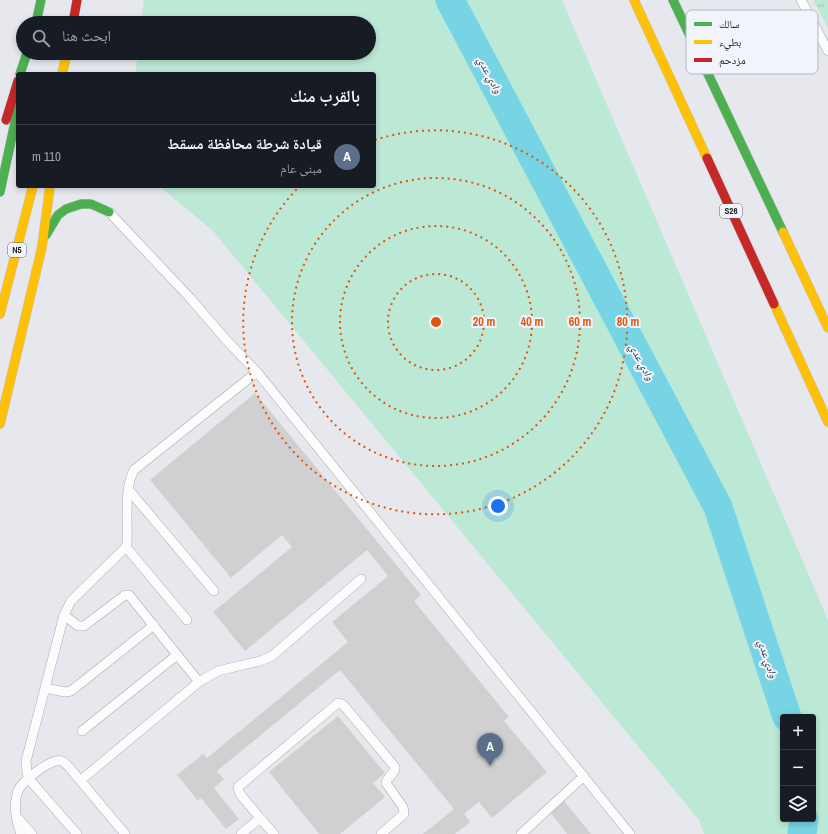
<!DOCTYPE html>
<html lang="ar">
<meta charset="utf-8">
<style>
:root{--surface:#171b24;--page:#242831;--text:#f1f3f6;--muted:#9ea1a6;--line:#363941;--accent:#db2777}
body{margin:0;font-family:"Archivo Narrow","Noto Naskh Arabic",sans-serif;background:var(--page);color:var(--text);direction:rtl}
.controls{position:absolute;right:12px;bottom:12px;display:grid;overflow:hidden;border-radius:4px;box-shadow:0 2px 6px #0003}
.controls button{width:36px;height:36px;display:grid;place-items:center;padding:0;border:0;border-bottom:1px solid var(--line);background:var(--surface);color:var(--text);font:20px sans-serif}
.you{position:absolute;left:498px;top:506px;width:14px;height:14px;margin:-10px;border:3px solid #fff;border-radius:50%;background:#1a73e8;box-shadow:0 0 0 6px #1a73e833}
.badge{display:grid;place-items:center;width:26px;height:26px;border-radius:50%;background:var(--accent);color:#fff;font-size:13px;font-weight:700}
.pin{position:absolute;translate:-50% -33px;filter:drop-shadow(0 1px 2px #0008)}
.pin::after{content:'';position:absolute;top:21px;width:14px;height:12px;background:inherit;clip-path:polygon(0 0,100% 0,50% 100%)}
.list{margin:0;padding:0;list-style:none}
h2{display:flex;justify-content:space-between;align-items:center;height:52px;margin:0;padding:0 16px;font-size:17px}
h2 small{font-size:13px;font-weight:400;color:var(--muted)}
.list li{display:grid;grid-template-columns:26px 1fr auto;gap:12px;align-items:center;box-sizing:border-box;height:64px;padding:0 16px;border-top:1px solid var(--line)}
.list b{display:block;font-size:15px;white-space:nowrap}
.list p{margin:0;font-size:13px;white-space:nowrap;color:var(--muted)}
.list em{font-size:13px;font-style:normal;color:var(--muted)}
.icon{flex:none;width:22px;height:22px;fill:none;stroke:currentColor;stroke-width:2;stroke-linecap:round;stroke-linejoin:round}
.map{position:relative;flex:none;width:828px;height:834px;overflow:hidden;direction:ltr}
.search{position:absolute;background:var(--surface);box-shadow:0 2px 6px #0003;left:16px;top:16px;width:360px;height:44px;display:flex;align-items:center;gap:10px;box-sizing:border-box;padding:0 14px;border-radius:22px;color:var(--muted);font-size:15px}
.panel{position:absolute;background:var(--surface);box-shadow:0 2px 6px #0003;left:16px;top:72px;width:360px;height:116px;border-radius:4px;direction:rtl}
.map>svg:first-child{display:block}
.grass{fill:#bce9d6;fill-rule:evenodd}
.park{fill:url(#park-tufts)}
.lines{fill:none;stroke-linecap:round;stroke-linejoin:round}
.river{stroke:#77d4e5;stroke-width:29}
.building{fill:#d1d0d1}
.lane-casing{stroke:#a9aaad;stroke-width:10}
.fast-casing{stroke:#c1c2c5;stroke-width:10}
.slow-casing{stroke:#c1c2c5;stroke-width:10}
.jam-casing{stroke:#c1c2c5;stroke-width:10}
.lane{stroke:#fbfcfc;stroke-width:9}
.fast{stroke:#4caf50;stroke-width:9}
.slow{stroke:#ffc107;stroke-width:9}
.jam{stroke:#c62828;stroke-width:9}
.ring{fill:none;stroke:#de560d;stroke-width:2;stroke-dasharray:2 4}
.labels{text-anchor:middle;stroke-width:4;stroke-linejoin:round;paint-order:stroke}
.shield{fill:#f2f4fc;stroke:#606166;stroke-width:1}
.shield-label{font-size:9px;font-weight:bold;fill:#212225}
.water-label{font-size:11px;font-style:italic;fill:#22393d;stroke:#f2f4fc}
.key{fill:#f2f4fc;stroke:#b3b5bc;stroke-width:1}
.key-label{font-size:11px;fill:#212225}
.centre{fill:#de560d;stroke:#f2f4fc;stroke-width:2}
.ring-label{font-size:12px;text-anchor:middle;font-weight:bold;fill:#de560d;stroke:#f2f4fc;stroke-width:4;stroke-linejoin:round;paint-order:stroke}
</style>
<div class="map">
<svg width="828" height="834" viewBox="0 0 828 834">
<defs>
<pattern id="park-tufts" width="24" height="20" patternUnits="userSpaceOnUse"><rect width="24" height="20" fill="#bce9d6"/><path d="M3 7l-1-3M5 7V3M7 7l1-3M15 17l-1-3M17 17v-4M19 17l1-3" fill="none" stroke="#a1c8b8"/></pattern>
</defs>
<rect width="100%" height="100%" fill="#e7e8ed"/>
<path class="grass" d="M144 0H562L828 620V834H704L699 820 213 231 159 186H374V74H135L138 53H369V23H141ZM783 717H813V819H783Z"/>
<path class="park" d="M813 0H828V28Z"/>
<g class="lines">
<path class="river" d="M450 0 718 507 787 717
M802 834 804 819"/>
</g>
<path class="building" d="M255 393 421 595 414 601 509 717 504 721 547 772 492 818 479 802 464 814 470 822 455 834H423L454 809 340 670 217 771 224 779 214 788 239 819 226 829 201 798 198 801 177 775 203 754 207 758 348 642 332 622 388 576 367 550 245 651 213 612 292 547 282 535 231 578 150 480Z
M338 716 385 773 373 783 385 797 340 834H319L269 772Z
M564 801 591 834H567L550 812Z"/>
<g class="lines">
<defs>
<path id="lane" d="M801 0 828 51
M109 212 190 298 228 342 257 372 630 834
M128 489 214 591
M126 547 187 620
M64 615 78 626H84L125 595H129L199 682 81 780
M199 682 218 671 260 661 272 656 361 579
M45 688 65 692 71 691 154 625
M82 731 177 655
M17 817 32 834
M260 818 240 794 238 787 338 703 342 704 345 707 395 767C396 774 387 776 386 783L403 807 404 814 381 834
M21 834C16 822 13 804 18 791 21 782 52 757 62 761 65 762 67 766 69 767L125 834
M77 834 29 779 27 773 26 761 64 615 71 601 126 547 127 543C128 522 124 487 134 470L257 372
M241 834 260 818 274 834
M521 834 584 776"/>
<path id="fast" d="M673 0 783 232
M36 23 41 0
M20 74 27 53
M0 192 18 108
M46 235 58 215 66 209 81 204H91L109 212"/>
<path id="slow" d="M634 0 707 158
M62 74 67 53
M783 232 828 328
M774 304 828 422
M0 314 33 186
M0 424 42 247 50 186"/>
<path id="jam" d="M73 23 77 0
M6 120 18 81
M707 158 774 304"/>
</defs>
<use href="#lane" class="lane-casing"/>
<use href="#fast" class="fast-casing"/>
<use href="#slow" class="slow-casing"/>
<use href="#jam" class="jam-casing"/>
<use href="#lane" class="lane"/>
<use href="#fast" class="fast"/>
<use href="#slow" class="slow"/>
<use href="#jam" class="jam"/>
</g>
<g class="ring">
<circle cx="436" cy="322" r="48"/>
<circle cx="436" cy="322" r="96"/>
<circle cx="436" cy="322" r="144"/>
<path d="M375 140A192 192 0 1 1 300 186"/>
</g>
<g class="labels">
<g class="shield">
<rect x="720" y="204" width="22" height="14" rx="3"/>
<rect x="8" y="243" width="18" height="14" rx="3"/>
</g>
<g class="shield-label">
<text x="731" y="214">S26</text>
<text x="17" y="253">N5</text>
</g>
<g class="water-label">
<text transform="translate(490 75) rotate(62)" y="4">وادي عدي</text>
<text transform="translate(642 362) rotate(62)" y="4">وادي عدي</text>
<text transform="translate(768 659) rotate(72)" y="4">وادي عدي</text>
</g>
</g>
<rect x="686" y="10" width="132" height="64" rx="6" class="key"/>
<rect x="694" y="22" width="18" height="4" fill="#4caf50"/>
<rect x="694" y="40" width="18" height="4" fill="#ffc107"/>
<rect x="694" y="58" width="18" height="4" fill="#c62828"/>
<g class="key-label">
<text x="719" y="28">سالك</text>
<text x="719" y="46">بطيء</text>
<text x="719" y="64">مزدحم</text>
</g>
<circle cx="436" cy="322" r="6" class="centre"/>
<g class="ring-label">
<text x="484" y="326">20 m</text>
<text x="532" y="326">40 m</text>
<text x="580" y="326">60 m</text>
<text x="628" y="326">80 m</text>
</g>
</svg>
<div class="controls">
<button>+</button>
<button>−</button>
<button><svg class="icon" aria-label="layers" viewBox="0 0 24 24"><path d="M12 4l9 5-9 5-9-5zM3 14l9 5 9-5"/></svg></button>
</div>
<div class="you"></div>
<div class="pin badge" style="left:490px;top:766px;background:#5c6f8a">A</div>
<div class="search"><svg class="icon" aria-label="search" viewBox="0 0 24 24"><circle cx="10" cy="10" r="6"/><path d="M15 15l6 6"/></svg>ابحث هنا</div>
<section class="panel">
<h2>بالقرب منك<small></small></h2>
<ul class="list">
<li><span class="badge" style="background:#5c6f8a">A</span><div><b>قيادة شرطة محافظة مسقط</b><p>مبنى عام</p></div><em>110 m</em></li>
</ul>
</section>
</div>
